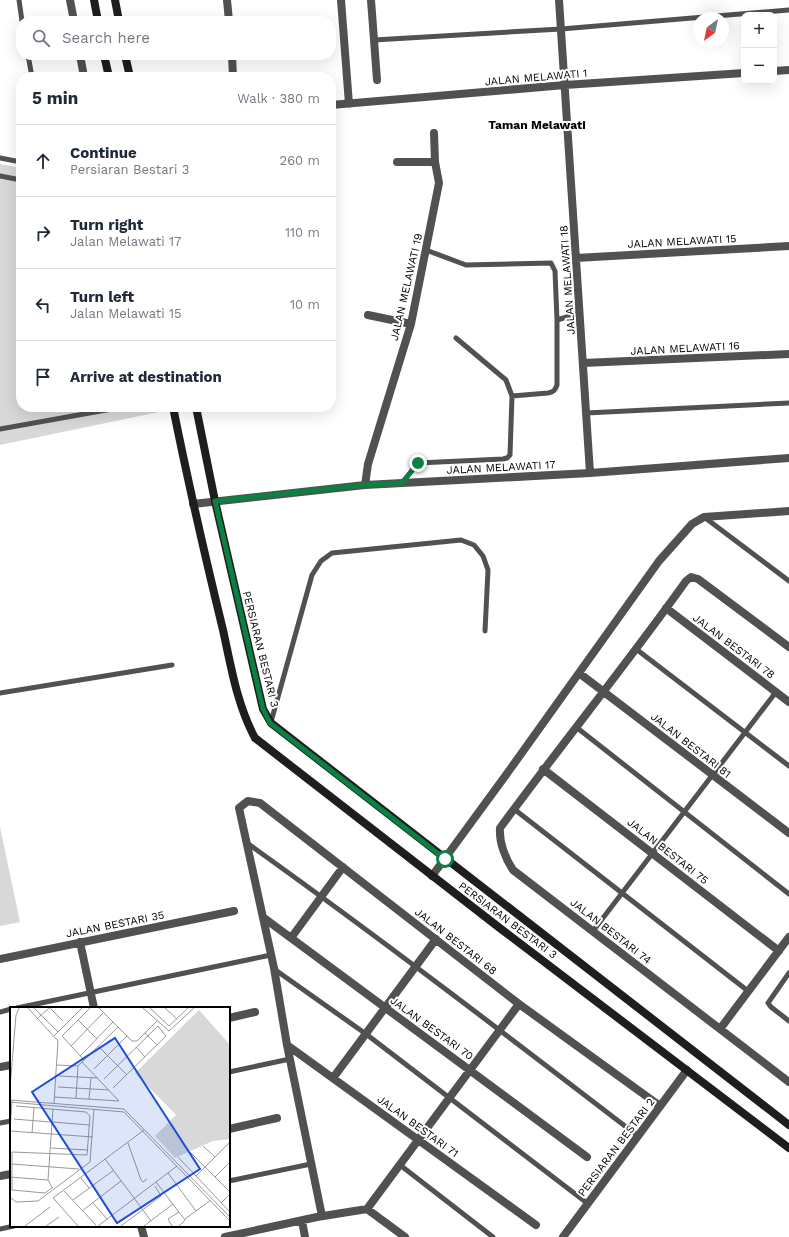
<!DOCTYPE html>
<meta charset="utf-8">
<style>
:root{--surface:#fff;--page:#f6f6f7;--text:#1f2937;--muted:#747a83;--line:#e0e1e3}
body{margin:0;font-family:"Work Sans",sans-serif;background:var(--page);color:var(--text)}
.controls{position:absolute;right:12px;top:12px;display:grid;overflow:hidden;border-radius:8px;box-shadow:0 4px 16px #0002}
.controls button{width:36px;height:36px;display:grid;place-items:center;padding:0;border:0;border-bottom:1px solid var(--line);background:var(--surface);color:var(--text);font:20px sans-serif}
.compass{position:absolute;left:693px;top:12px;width:36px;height:36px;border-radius:50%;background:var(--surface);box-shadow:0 4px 16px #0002;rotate:213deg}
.stop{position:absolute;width:12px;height:12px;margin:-9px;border:3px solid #0b8043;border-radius:50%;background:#fff}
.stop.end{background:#0b8043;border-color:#fff;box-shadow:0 1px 4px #0008}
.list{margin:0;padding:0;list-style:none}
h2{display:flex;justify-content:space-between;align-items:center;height:52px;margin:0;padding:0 16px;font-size:17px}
h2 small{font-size:13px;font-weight:400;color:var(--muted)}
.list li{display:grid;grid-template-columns:26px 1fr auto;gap:12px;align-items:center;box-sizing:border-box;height:72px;padding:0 16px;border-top:1px solid var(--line)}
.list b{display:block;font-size:15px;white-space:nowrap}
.list p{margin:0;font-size:13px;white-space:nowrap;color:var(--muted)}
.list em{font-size:13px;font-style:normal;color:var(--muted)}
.icon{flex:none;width:22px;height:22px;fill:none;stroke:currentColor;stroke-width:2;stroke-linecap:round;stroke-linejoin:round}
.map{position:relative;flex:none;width:789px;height:1237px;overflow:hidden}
.search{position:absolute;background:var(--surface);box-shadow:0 4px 16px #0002;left:16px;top:16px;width:320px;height:44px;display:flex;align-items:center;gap:10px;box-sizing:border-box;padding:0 14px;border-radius:16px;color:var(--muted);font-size:15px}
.panel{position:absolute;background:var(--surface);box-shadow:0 4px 16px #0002;left:16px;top:72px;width:320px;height:340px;border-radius:16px}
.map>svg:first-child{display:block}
.green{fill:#d8d8d8}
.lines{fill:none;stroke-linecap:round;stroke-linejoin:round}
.lane{stroke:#515151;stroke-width:5}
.street{stroke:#515151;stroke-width:8}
.secondary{stroke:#1e1e1e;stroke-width:8}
.route{stroke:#0b8043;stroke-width:5}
.labels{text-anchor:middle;stroke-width:4;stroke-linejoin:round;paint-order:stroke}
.street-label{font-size:11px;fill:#000;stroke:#fff}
.neighbourhood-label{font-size:12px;font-weight:bold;fill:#000;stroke:#fff}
.inset-road{fill:none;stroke:#999;stroke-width:1}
.view{fill:#1d4ed8;fill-opacity:0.15;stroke:#1d4ed8;stroke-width:2}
.inset-edge{fill:none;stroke:#000;stroke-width:2}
</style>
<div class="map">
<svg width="789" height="1237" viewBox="0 0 789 1237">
<rect width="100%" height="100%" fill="#fff"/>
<path class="green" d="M0 164 21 168V407H158L159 412 0 445Z
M0 827 20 922 0 926Z"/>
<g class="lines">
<path class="lane" d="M19 0 22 21
M374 40 561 29 789 10
M28 55 32 77
M0 158 21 162
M0 176 21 180
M426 250 466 265 551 263 555 271 557 320V385C555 390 554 392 548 393L512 396
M557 320 580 313
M586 413 789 403
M0 429 123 407
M402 483 418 463 503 459 507 458 510 455 512 396 506 380 456 338
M704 517 789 581
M636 649 789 766
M0 693 172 665
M271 722 312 575 321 561 332 553 461 540 474 545 483 556 488 570 485 631
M576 727 789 894
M514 809 748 991
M247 843C380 938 509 1037 638 1136
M593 931 776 692
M274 969 366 1034 587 1203
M789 973 768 1003 771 1007 789 1021
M17 1008 271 955
M0 1012 11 1009
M229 1072 290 1059
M0 1123 11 1121
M400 1165 493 1237
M229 1181 311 1164
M0 1229 14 1226"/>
<path class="street" d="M70 0 74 21
M227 0 229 21
M341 0 349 104
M371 0 377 80
M559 0 590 473
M80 55 84 77
M232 55 233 77
M774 71 789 70
M331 105 565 85 744 73
M434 133 435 162
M576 258 789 246
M368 315 411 324
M583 363 789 354
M365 485 368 464 411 324 439 183 435 162H397
M193 504 365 485 590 473 789 458
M666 608 789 702
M789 647 698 579 691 577 686 581C626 665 561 745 500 828 499 842 505 858 513 870L789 1082
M579 673 789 833
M543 769 779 951
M432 876 511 768 659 561 692 524 704 517 789 511
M264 918 587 1157
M291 938 343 867
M80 942 94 1008
M0 959 234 911
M229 1018 255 1012
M720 1029 789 937
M287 1045 536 1225
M0 1067 11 1065
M333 1078 436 939
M229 1129 277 1118
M0 1176 11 1174
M367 1209 519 1004
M322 1216 287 1045 274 968 239 808 248 801 260 803 519 1004 660 1106
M302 1221 305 1237
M141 1226 144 1237
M225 1237 317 1217 367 1209 405 1237
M563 1237 687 1070"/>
<path class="secondary" d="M94 0 98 21
M115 0 119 21
M104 55 109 77
M125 55 130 77
M173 407C188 482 205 556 223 630 231 666 237 705 255 738L501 929 789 1148
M196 407 215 501 263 709 271 723 789 1125"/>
</g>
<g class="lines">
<path class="route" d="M418 463 402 483 365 485 215 501 263 709 270 723 445 859"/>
</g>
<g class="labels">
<g class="street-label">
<text transform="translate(536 77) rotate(-5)" y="4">JALAN MELAWATI 1</text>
<text transform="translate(682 241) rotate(-3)" y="4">JALAN MELAWATI 15</text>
<text transform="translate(567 280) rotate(-94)" y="4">JALAN MELAWATI 18</text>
<text transform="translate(406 287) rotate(-77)" y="4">JALAN MELAWATI 19</text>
<text transform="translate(685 348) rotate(-3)" y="4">JALAN MELAWATI 16</text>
<text transform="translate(501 467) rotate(-3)" y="4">JALAN MELAWATI 17</text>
<text transform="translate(734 646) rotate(37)" y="4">JALAN BESTARI 78</text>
<text transform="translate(261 649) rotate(76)" y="4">PERSIARAN BESTARI 3</text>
<text transform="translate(691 745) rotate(38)" y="4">JALAN BESTARI 81</text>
<text transform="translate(668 851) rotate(38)" y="4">JALAN BESTARI 75</text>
<text transform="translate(508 920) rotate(37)" y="4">PERSIARAN BESTARI 3</text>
<text transform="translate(115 924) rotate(-11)" y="4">JALAN BESTARI 35</text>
<text transform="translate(611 931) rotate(38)" y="4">JALAN BESTARI 74</text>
<text transform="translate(456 941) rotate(38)" y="4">JALAN BESTARI 68</text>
<text transform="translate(432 1028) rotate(36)" y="4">JALAN BESTARI 70</text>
<text transform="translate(418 1126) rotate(36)" y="4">JALAN BESTARI 71</text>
<text transform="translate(616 1147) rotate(-53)" y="4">PERSIARAN BESTARI 2</text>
</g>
<g class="neighbourhood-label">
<text x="537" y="129">Taman Melawati</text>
</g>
</g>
<g transform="translate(10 1007)">
<rect width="220" height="220" fill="#fff"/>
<path d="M189 3 220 38V132L203 134 165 151 145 129 166 108 125 66Z" fill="#d8d8d8"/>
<path class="inset-road" d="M18 1 48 34 44 96M24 1 48 25M40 1 53 14M89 1 122 34H127L147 14M133 1 159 24 184 1M140 1 159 19 178 1M155 1 167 12M28 11 39 1M68 13 87 32M135 26 147 38M44 29 72 1M61 39 93 6M88 39 117 68M126 40 135 50M70 49 103 15M74 53 52 29 80 1M46 58 68 59 108 20M84 62 117 29M49 69 88 71M94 72 148 19 156 29 103 81M48 80 99 83M0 81 6 8 9 1M44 90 109 94 72 55M66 91 68 59M79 92 81 71M0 93 114 102 220 210M0 95 114 105 220 214M6 99 76 105 80 109 77 148 2 145V183L35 186 43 180M4 112 40 115M42 115 80 118M0 124 83 130M0 124 2 94M22 126 24 101M118 136 131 173 133 175 137 172M193 139 205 150M41 141 78 143M180 145 220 185M168 150 220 205M95 152 141 214M2 157 69 162M158 166 186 204M186 169 220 135M0 170 38 173M205 170 220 155M71 171 79 181M146 175 175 213 169 219M42 180 38 173 43 102M54 184 86 218M0 190 6 195 28 194 80 155 84 102M63 193 104 163M83 196 97 212M211 196 220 187M72 204 111 174M175 212 201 193M15 219 40 200M36 219 49 210M68 219 43 191 134 123M88 219 167 159M111 219 151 189 145 179M134 219 163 197M162 219 158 212 169 205"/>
<path class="view" d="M105 31 190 162 107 216 22 85Z"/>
<rect width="220" height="220" class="inset-edge"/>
</g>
</svg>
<div class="controls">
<button>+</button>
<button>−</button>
</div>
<svg class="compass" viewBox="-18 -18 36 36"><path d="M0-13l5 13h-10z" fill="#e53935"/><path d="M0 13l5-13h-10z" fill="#747a83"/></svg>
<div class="stop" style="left:445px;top:859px"></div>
<div class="stop end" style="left:418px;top:463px"></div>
<div class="search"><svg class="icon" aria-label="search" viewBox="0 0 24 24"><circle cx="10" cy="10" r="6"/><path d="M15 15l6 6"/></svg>Search here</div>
<section class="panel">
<h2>5 min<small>Walk · 380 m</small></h2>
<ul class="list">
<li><svg class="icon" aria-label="ahead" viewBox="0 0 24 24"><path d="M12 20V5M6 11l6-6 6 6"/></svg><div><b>Continue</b><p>Persiaran Bestari 3</p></div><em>260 m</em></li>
<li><svg class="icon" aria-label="right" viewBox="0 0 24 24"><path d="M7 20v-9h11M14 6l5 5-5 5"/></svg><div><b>Turn right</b><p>Jalan Melawati 17</p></div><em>110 m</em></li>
<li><svg class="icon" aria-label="left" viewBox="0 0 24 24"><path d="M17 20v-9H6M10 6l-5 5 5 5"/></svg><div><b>Turn left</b><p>Jalan Melawati 15</p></div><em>10 m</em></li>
<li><svg class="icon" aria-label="arrive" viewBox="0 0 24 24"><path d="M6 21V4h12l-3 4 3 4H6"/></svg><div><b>Arrive at destination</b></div></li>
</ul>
</section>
</div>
